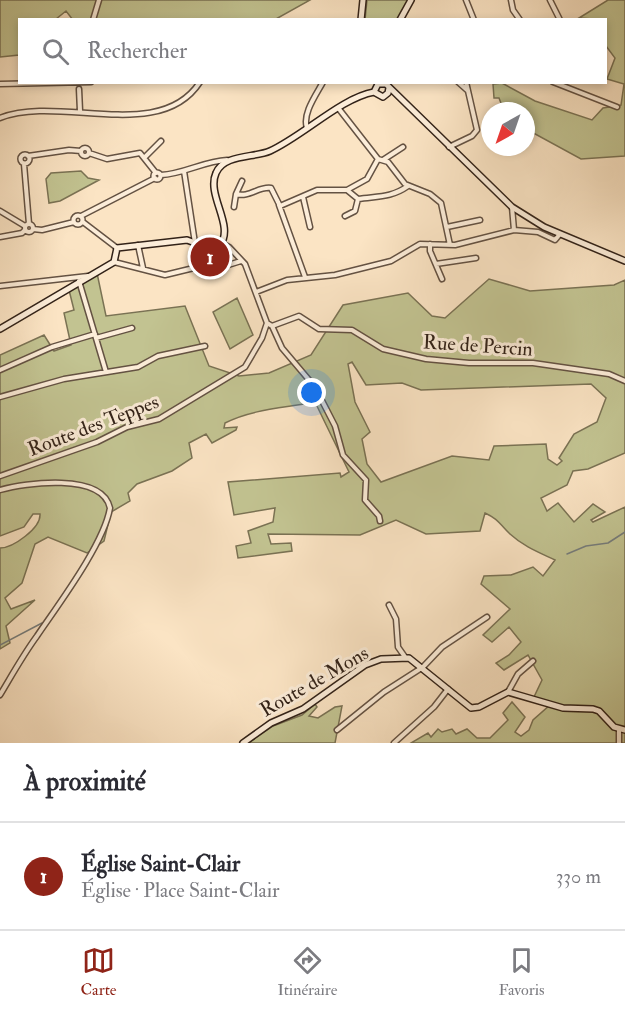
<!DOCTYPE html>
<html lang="fr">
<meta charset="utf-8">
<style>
:root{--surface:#fff;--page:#f7f7f7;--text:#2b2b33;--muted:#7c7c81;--line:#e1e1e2;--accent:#8f2418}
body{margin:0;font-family:"IM FELL Double Pica",serif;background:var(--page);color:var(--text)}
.compass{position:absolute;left:481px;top:102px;width:54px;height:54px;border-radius:50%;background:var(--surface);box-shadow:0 3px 9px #0003;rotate:220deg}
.you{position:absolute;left:312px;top:393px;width:21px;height:21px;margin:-15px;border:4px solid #fff;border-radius:50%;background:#1a73e8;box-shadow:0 0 0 9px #1a73e833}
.badge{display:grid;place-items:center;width:39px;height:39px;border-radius:50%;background:var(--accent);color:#fff;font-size:20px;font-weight:700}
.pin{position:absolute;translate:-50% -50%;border:3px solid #fff;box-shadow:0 2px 6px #0006}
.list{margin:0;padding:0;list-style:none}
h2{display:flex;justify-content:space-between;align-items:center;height:78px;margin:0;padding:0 24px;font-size:26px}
h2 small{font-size:20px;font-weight:400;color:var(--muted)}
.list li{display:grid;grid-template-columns:39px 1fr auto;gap:18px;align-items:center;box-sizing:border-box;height:108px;padding:0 24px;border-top:2px solid var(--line)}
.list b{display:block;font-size:22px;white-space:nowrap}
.list p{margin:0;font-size:20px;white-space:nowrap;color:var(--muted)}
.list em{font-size:20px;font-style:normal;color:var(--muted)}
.icon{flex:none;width:33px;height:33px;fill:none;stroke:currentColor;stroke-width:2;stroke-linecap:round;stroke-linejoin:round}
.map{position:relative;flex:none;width:625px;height:743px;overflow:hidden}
.search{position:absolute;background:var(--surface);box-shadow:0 3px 9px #0003;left:18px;right:18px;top:18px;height:66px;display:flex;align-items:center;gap:15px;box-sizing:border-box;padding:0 21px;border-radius:0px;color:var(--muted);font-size:22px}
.sheet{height:186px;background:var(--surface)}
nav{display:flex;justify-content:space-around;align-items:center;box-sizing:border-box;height:84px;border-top:2px solid var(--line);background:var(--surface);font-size:16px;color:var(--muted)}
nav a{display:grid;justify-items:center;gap:3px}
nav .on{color:var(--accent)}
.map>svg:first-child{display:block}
.green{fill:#c2c391;stroke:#7a7254;stroke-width:1.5;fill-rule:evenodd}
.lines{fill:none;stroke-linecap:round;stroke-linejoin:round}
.stream{stroke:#777e7d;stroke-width:1.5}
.street-casing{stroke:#645243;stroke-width:7}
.secondary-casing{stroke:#322218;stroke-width:8}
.street{stroke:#fcedd9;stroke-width:4}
.secondary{stroke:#fcedd9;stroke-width:5}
.labels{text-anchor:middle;stroke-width:6;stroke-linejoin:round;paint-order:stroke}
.street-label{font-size:20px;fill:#322218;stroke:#fcedd9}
</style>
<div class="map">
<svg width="625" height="743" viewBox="0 0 625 743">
<rect width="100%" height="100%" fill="#fbe4c4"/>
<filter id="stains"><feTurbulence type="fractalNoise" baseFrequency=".00333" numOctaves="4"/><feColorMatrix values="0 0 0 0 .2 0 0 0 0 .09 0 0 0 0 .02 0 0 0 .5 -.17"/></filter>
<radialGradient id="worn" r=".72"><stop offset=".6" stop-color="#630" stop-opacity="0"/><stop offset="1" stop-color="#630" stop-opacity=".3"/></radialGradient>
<path class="green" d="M0 0H310L276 19 73 20 66 11 56 19 20 20 19 55 0 57Z
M367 0H409L398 19 365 20Z
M608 0H625V156L581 159 526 129V111H504L499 98H494L493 84 502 83 535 101 592 120 603 108 621 105 624 84 607 79 615 58 606 46V20L579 18Z
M81 171 88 178 99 180 60 201 49 203 46 179 51 173Z
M97 273 106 316 185 306 209 366 239 376 269 373 311 355 343 305 408 293 432 316 445 318 489 279 530 291 614 285 625 280V453L588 469 573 471 567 485 541 498 547 511 558 503 574 522 593 504 605 512 591 520 593 522 625 507V743H411L428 733 431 737 438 729 442 732 452 729 456 734 467 729 477 738H490L508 720 503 713 512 702 525 717 515 732 521 736 529 730 533 720 551 704 533 699 542 680 528 655 504 670 496 663 509 655 521 642 509 627 492 642 483 635 510 609 481 584 484 576 511 575 533 567 543 576 555 560C538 552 523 546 510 534 499 524 500 520 485 513L480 531 426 534 396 520 360 535 268 534 271 544 291 543 292 551 238 558 236 546 251 543 248 531 273 522 275 508 234 515 228 482 340 473 341 477 349 472 315 402C285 408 252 409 225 423L224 428 237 427 236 430 212 443 206 434 189 443 192 458 172 471 137 484 128 493 130 501 111 512 104 541 87 553 48 537 35 544 22 583 5 598 11 609 35 600 6 626 10 643 0 649V548C13 548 41 528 40 514H33L24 527 0 536V355L44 335 54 351 71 345 64 313 74 310 69 290ZM352 362 366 385 402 383 421 390 591 384 606 398 597 422 574 434 559 458 562 461 557 465 548 459 546 444 494 446 489 460 452 456 381 482 367 464 362 439 370 432 355 402 348 364Z
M237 298 253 335 230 349 213 312Z
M315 704 317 707 309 716 318 718 335 707 342 706 335 743H248L273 726 302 715Z"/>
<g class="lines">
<path class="stream" d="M567 554 586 546 608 543 625 532
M0 645 42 623"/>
<defs>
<path id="street" d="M466 0 474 20
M511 0 513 10 520 20
M550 0 560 20
M93 20 99 0
M458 82 467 90
M553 82 617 107
M0 84 91 82
M79 89 80 111
M339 109 378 159 388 162 405 184 430 194 441 203 450 245
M0 118C59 94 160 144 200 82
M307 128C302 114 316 95 323 82
M449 147 472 136 477 130 466 82
M81 152a4 4 0 1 1 8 0a4 4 0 1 1-8 0Z
M89 153 107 159 140 153 156 173
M20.5 159a4.5 4.5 0 1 1 9 0a4.5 4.5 0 1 1-9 0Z
M28 156 69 150 81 151
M145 157 161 141
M383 160 403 147
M24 164 29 224
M184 171 195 243
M153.5 176a3.5 3.5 0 1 1 7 0a3.5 3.5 0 1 1-7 0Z
M161 175C184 174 204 161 227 160
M347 190 358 199C377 196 391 198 408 186
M236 194C249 198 259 186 271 188L280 206 317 190H347L367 179 378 159
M303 197 310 227
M279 205 305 277
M234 207 236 194 242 181
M512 207 514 230
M0 211 25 226
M73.5 220a4.5 4.5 0 1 1 9 0a4.5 4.5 0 1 1-9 0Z
M81 216 155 178
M345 216 355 211 358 199
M83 222 117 248
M25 228a4 4 0 1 1 8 0a4 4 0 1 1-8 0Z
M447 227 480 220
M33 229 42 230 74 222
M0 237 22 233 25 230
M430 244V251L442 279
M138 245 143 268
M114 262 165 275 202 266 215 269 241 261
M436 264 476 258
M202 266 203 246
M79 281 106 372
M0 286 88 276
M256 292 287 280 335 275 391 261 420 244 455 245 514 230 538 232 555 240 560 234
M267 323 272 326 299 316 319 329 352 330 383 349 426 359 469 363H533L609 374 625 381
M272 326 282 348 315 387 335 426 343 455 366 480 365 500 379 516 380 521
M96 338 132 328
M0 370 52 347 95 334
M0 397 64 379 138 367 158 356 205 346
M0 476 97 442 127 427 159 419 245 367 262 338 267 323 245 264 229 247 222 243
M0 490C25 483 102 472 110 508 104 544 58 605 37 636 23 655 12 675 0 695
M389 605 396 619 398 647 405 657
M508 692 518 674 533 661
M337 730 384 692 423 667 442 647 487 617
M394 743 434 707 448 689
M619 743V729"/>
<path id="secondary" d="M361 20 363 0
M400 20 411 0
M389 88 388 93 383 97 374 92 378 84H386L512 207 544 227 625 261
M0 329 114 262 117 248 187 240 206 247 220 245C235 226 206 195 216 173 224 154 254 158 270 151 303 136 341 98 374 92
M243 743 271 723 303 709 365 665 381 659 409 658 471 708 479 707 508 692 563 708 593 709 599 711 614 727 625 730"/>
</defs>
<use href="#street" class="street-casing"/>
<use href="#secondary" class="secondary-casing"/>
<use href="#street" class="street"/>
<use href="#secondary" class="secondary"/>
</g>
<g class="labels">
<g class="street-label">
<text transform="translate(478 345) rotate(4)" y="7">Rue de Percin</text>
<text transform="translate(93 425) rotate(-21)" y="7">Route des Teppes</text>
<text transform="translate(314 681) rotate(-30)" y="7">Route de Mons</text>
</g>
</g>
<rect width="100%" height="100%" filter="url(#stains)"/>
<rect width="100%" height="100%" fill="url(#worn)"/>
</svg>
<svg class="compass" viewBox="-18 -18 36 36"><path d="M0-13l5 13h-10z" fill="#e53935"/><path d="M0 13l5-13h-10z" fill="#7c7c81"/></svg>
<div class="you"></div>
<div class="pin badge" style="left:210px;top:257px">1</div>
<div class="search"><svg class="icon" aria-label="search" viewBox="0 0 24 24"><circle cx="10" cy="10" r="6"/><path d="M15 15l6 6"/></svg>Rechercher</div>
</div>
<section class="sheet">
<h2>À proximité<small></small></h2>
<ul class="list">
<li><span class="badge">1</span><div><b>Église Saint-Clair</b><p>Église · Place Saint-Clair</p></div><em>330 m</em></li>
</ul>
</section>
<nav>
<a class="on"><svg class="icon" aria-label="map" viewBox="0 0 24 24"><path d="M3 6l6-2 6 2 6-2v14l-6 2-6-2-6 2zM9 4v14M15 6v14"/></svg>Carte</a>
<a><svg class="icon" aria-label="directions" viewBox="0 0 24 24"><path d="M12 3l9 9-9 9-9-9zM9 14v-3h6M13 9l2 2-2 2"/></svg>Itinéraire</a>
<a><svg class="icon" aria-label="saved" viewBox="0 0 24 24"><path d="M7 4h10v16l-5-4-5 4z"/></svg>Favoris</a>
</nav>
